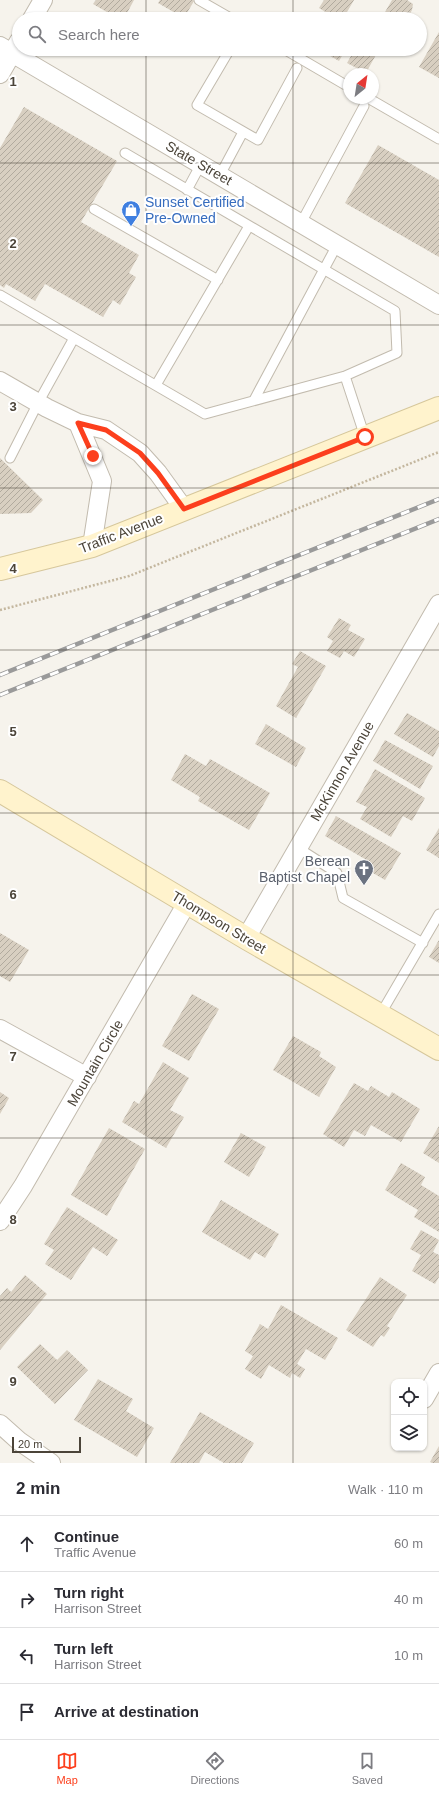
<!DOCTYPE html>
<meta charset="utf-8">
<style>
:root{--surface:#fff;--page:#f7f7f7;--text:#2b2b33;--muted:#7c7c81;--line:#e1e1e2;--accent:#fc3f1d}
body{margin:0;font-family:Arial,sans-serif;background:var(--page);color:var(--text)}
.controls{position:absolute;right:12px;bottom:12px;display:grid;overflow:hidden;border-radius:8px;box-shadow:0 1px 3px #0004}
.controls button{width:36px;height:36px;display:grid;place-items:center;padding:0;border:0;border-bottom:1px solid var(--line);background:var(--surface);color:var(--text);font:20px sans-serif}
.compass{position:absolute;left:343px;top:68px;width:36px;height:36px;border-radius:50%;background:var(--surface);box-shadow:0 1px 3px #0004;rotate:30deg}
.scale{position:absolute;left:12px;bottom:10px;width:69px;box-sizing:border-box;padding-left:4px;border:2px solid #4b4439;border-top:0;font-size:11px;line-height:14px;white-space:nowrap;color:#4b4439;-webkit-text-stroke:3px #fff;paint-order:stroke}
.stop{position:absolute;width:12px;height:12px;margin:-9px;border:3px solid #fc3f1d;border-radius:50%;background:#fff}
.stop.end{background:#fc3f1d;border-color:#fff;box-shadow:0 1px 4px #0008}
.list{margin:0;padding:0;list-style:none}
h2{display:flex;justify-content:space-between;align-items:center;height:52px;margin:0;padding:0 16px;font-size:17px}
h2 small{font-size:13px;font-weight:400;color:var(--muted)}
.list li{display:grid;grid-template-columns:26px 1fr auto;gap:12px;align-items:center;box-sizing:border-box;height:56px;padding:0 16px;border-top:1px solid var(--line)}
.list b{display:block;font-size:15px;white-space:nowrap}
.list p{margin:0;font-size:13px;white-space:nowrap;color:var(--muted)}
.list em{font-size:13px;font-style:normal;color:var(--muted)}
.icon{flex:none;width:22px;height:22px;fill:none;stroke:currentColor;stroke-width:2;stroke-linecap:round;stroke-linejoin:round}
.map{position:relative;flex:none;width:439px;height:1463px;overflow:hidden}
.search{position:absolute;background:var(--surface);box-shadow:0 1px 3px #0004;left:12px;right:12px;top:12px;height:44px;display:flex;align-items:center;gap:10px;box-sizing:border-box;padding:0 14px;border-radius:22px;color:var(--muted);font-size:15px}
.sheet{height:276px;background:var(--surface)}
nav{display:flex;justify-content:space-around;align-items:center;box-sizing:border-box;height:56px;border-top:1px solid var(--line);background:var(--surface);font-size:11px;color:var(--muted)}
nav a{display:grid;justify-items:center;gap:2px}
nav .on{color:var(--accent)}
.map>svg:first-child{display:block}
.building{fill:url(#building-hatch)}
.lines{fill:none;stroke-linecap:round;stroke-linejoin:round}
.lane-casing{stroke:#c2bbae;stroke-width:11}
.street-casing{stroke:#c2bbae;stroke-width:20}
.secondary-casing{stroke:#d6c79b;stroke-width:24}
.path{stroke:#c4b79f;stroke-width:2.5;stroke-dasharray:2 2;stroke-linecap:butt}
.lane{stroke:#fff;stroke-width:9}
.street{stroke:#fff;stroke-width:18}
.secondary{stroke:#fff3cd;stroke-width:22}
.rail-casing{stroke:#9a9a9a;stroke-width:4.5}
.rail{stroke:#fff;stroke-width:3;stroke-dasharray:9;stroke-linecap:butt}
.route{stroke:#fc3f1d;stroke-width:5}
.grid{fill:none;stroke:#4b4439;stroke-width:1;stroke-opacity:0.55}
.labels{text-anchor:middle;stroke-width:4;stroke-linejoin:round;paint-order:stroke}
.street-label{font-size:14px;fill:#4b4439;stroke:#fff}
.shop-label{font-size:14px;fill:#366cbe;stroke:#fff;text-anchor:start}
.worship-label{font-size:14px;fill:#5b616d;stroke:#fff;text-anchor:end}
.grid-label{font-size:13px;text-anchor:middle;font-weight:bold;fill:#4b4439;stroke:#fff;stroke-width:4;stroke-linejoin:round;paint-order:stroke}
</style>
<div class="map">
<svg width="439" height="1463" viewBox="0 0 439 1463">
<defs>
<pattern id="building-hatch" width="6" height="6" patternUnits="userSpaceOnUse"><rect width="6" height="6" fill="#d8cfc1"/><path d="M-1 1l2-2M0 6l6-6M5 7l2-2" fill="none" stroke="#b1aa9e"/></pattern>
</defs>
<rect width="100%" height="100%" fill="#f6f3ec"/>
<path class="building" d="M96 0H134L126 15 122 14 119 19 93 4Z
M160 0H193L194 1 184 18 158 3Z
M324 0H354L343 19H337L319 8Z
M392 0H407L413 4 412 10 407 19H381Z
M439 32V78L419 67Z
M327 49H346L339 61 325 53Z
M355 49H374L378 51 366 73 347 63Z
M392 49H405L402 55Z
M24 107 117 161 81 222 139 255 129 273 136 277 120 305 113 300 103 317 45 284 35 301 6 284 4 288 0 285V148Z
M378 145 439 180V257L345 203Z
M0 458 43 500 31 513 0 514Z
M339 618 351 625 348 630 365 639 354 657 344 651 340 658 327 651 333 641 327 637Z
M300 651 326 666 296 718 276 706 298 667 292 664Z
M407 713 439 731V746L433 757 394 734Z
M266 724 306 748 296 767 255 744Z
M385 740 433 766 420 789 373 761Z
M185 754 206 766 210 759 270 793 249 830 198 801 200 797 171 780Z
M375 769 425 798 412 821 403 816 391 837 360 819 367 807 356 802Z
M336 816 401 853 385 880 361 866 365 859 325 836Z
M439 828V858L426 850Z
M0 933 29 950 10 982 0 976Z
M439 940V963L429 957Z
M192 994 219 1009 189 1061 162 1046Z
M293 1036 321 1052 319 1056 336 1067 319 1097 273 1070Z
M163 1062 189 1078 170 1110 184 1117 166 1148 122 1122 134 1101 139 1104Z
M354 1083 368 1091 371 1086 389 1097 392 1092 420 1109 401 1142 371 1125 365 1136 354 1130 344 1147 323 1134Z
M0 1092 9 1098 0 1114Z
M439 1126V1163L423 1153Z
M109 1128 145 1149 107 1216 71 1195Z
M241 1133 266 1147 249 1177 224 1162Z
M401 1163 425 1177 421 1185 439 1196V1232L414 1217 418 1210 385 1190Z
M221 1200 279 1234 265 1258 255 1252 250 1260 202 1232Z
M67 1207 118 1240 107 1256 93 1247 71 1280 45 1264 54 1250 44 1244Z
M421 1230 439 1240 433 1252 439 1255V1277L435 1284 412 1271 421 1255 410 1249Z
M25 1275 47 1294 0 1350V1296L7 1288 11 1292Z
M380 1277 407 1295 387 1326 390 1328 384 1337 381 1335 373 1347 346 1330Z
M281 1305 338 1338 325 1360 306 1349 297 1364 305 1369 300 1378 292 1373 290 1378 269 1365 261 1379 245 1369 253 1356 245 1351 260 1324 268 1329Z
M40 1344 57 1360 67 1350 88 1370 55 1404 17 1367Z
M98 1379 133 1399 126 1411 154 1428 137 1457 74 1420Z
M200 1412 254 1443 242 1463H224L205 1452 199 1463H170Z
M439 1446V1463H432L430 1462Z"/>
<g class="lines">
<defs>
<path id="lane" d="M199 0 232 19
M230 49 197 105 258 140 297 68
M284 49 349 87
M368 98 439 139
M125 153 395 311 397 353 345 376
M220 175 243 132
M187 190 201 164
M94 209 218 280
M301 223 364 106
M0 295 74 338
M156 385 249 226
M254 400 337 245
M10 458 38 403 74 338 205 414 345 376 365 437
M298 848 337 873 343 898 423 943
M380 1015 439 914"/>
<path id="street" d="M32 19 43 0
M0 46 439 305
M0 74 19 41
M0 381 47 408 78 423 106 430 140 453 158 473 184 509
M78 423 102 481 92 546
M246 938 439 604
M0 1029 87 1077
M0 1221 23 1186 187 903
M424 1399 439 1373
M0 1424 19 1441 51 1463"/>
<path id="secondary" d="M0 569 92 546 439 408
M0 791 246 938 439 1049"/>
</defs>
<use href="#lane" class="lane-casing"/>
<use href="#street" class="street-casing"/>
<use href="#secondary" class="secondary-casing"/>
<path class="path" d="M0 610 129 576 439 452"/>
<use href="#lane" class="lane"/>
<use href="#street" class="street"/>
<use href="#secondary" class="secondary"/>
<defs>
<path id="rail" d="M0 675 439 499
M0 695 439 519"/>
</defs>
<use href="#rail" class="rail-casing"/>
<use href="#rail" class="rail"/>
</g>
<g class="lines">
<path class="route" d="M93 456 78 423 106 430 140 453 158 473 184 509 365 437"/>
</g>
<path class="grid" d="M146 0V19M293 0V19M146 49V1463M293 49V1463M0 163H439M0 325H439M0 488H439M0 650H439M0 813H439M0 975H439M0 1138H439M0 1300H439"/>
<defs>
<symbol id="shop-pin" viewBox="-11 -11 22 30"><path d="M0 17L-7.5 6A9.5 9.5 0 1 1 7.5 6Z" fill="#3f7fe0" stroke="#fff"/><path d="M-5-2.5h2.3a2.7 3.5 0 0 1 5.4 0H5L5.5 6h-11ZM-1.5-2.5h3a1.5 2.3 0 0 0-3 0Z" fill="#fff"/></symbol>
<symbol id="church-pin" viewBox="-11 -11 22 30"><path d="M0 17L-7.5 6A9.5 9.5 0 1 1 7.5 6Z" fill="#6b7280" stroke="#fff"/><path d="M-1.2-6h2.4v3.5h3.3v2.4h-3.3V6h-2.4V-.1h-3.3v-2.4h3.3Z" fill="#fff"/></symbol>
</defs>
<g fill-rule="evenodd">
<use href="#shop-pin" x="120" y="199" width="22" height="30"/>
<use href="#church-pin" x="353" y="858" width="22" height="30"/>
</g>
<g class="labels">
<g class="street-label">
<text transform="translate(199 163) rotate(30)" y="5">State Street</text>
<text transform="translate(121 533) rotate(-21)" y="5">Traffic Avenue</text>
<text transform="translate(342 771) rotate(-60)" y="5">McKinnon Avenue</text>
<text transform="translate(219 922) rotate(31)" y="5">Thompson Street</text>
<text transform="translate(95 1063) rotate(-60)" y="5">Mountain Circle</text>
</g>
<g class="shop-label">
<text x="145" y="207">Sunset Certified<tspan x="145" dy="16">Pre-Owned</tspan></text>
</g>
<g class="worship-label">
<text x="350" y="866">Berean<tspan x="350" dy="16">Baptist Chapel</tspan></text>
</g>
</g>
<g class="grid-label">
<text x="13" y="86">1</text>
<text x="13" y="248">2</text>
<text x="13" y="411">3</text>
<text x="13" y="573">4</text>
<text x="13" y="736">5</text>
<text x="13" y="899">6</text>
<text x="13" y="1061">7</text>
<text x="13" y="1224">8</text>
<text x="13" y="1386">9</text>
</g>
</svg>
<div class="controls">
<button><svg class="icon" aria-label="locate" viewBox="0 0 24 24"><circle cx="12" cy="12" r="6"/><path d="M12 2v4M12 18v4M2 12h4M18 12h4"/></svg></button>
<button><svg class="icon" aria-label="layers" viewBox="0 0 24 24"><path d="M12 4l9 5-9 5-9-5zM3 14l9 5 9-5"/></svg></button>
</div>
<svg class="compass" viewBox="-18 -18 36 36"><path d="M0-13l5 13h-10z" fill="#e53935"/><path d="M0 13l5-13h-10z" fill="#7c7c81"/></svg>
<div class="scale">20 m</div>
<div class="stop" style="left:365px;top:437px"></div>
<div class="stop end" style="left:93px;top:456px"></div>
<div class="search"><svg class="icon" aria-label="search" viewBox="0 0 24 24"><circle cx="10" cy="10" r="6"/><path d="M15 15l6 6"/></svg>Search here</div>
</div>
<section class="sheet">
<h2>2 min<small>Walk · 110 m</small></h2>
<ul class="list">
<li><svg class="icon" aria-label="ahead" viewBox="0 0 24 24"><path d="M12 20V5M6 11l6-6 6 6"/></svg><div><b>Continue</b><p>Traffic Avenue</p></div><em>60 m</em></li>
<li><svg class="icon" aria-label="right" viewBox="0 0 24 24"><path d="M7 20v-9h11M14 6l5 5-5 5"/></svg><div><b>Turn right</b><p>Harrison Street</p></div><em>40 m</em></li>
<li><svg class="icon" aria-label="left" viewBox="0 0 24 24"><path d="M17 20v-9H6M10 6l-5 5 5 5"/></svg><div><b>Turn left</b><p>Harrison Street</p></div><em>10 m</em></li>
<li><svg class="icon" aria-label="arrive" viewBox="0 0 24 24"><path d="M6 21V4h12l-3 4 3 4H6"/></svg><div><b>Arrive at destination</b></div></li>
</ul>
</section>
<nav>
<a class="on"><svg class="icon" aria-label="map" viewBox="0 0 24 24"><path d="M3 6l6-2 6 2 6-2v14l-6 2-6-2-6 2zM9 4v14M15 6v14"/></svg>Map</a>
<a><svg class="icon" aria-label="directions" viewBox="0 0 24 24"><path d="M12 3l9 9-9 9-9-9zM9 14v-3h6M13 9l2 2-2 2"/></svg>Directions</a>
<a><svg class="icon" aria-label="saved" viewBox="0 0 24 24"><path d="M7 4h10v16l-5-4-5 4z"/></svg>Saved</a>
</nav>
